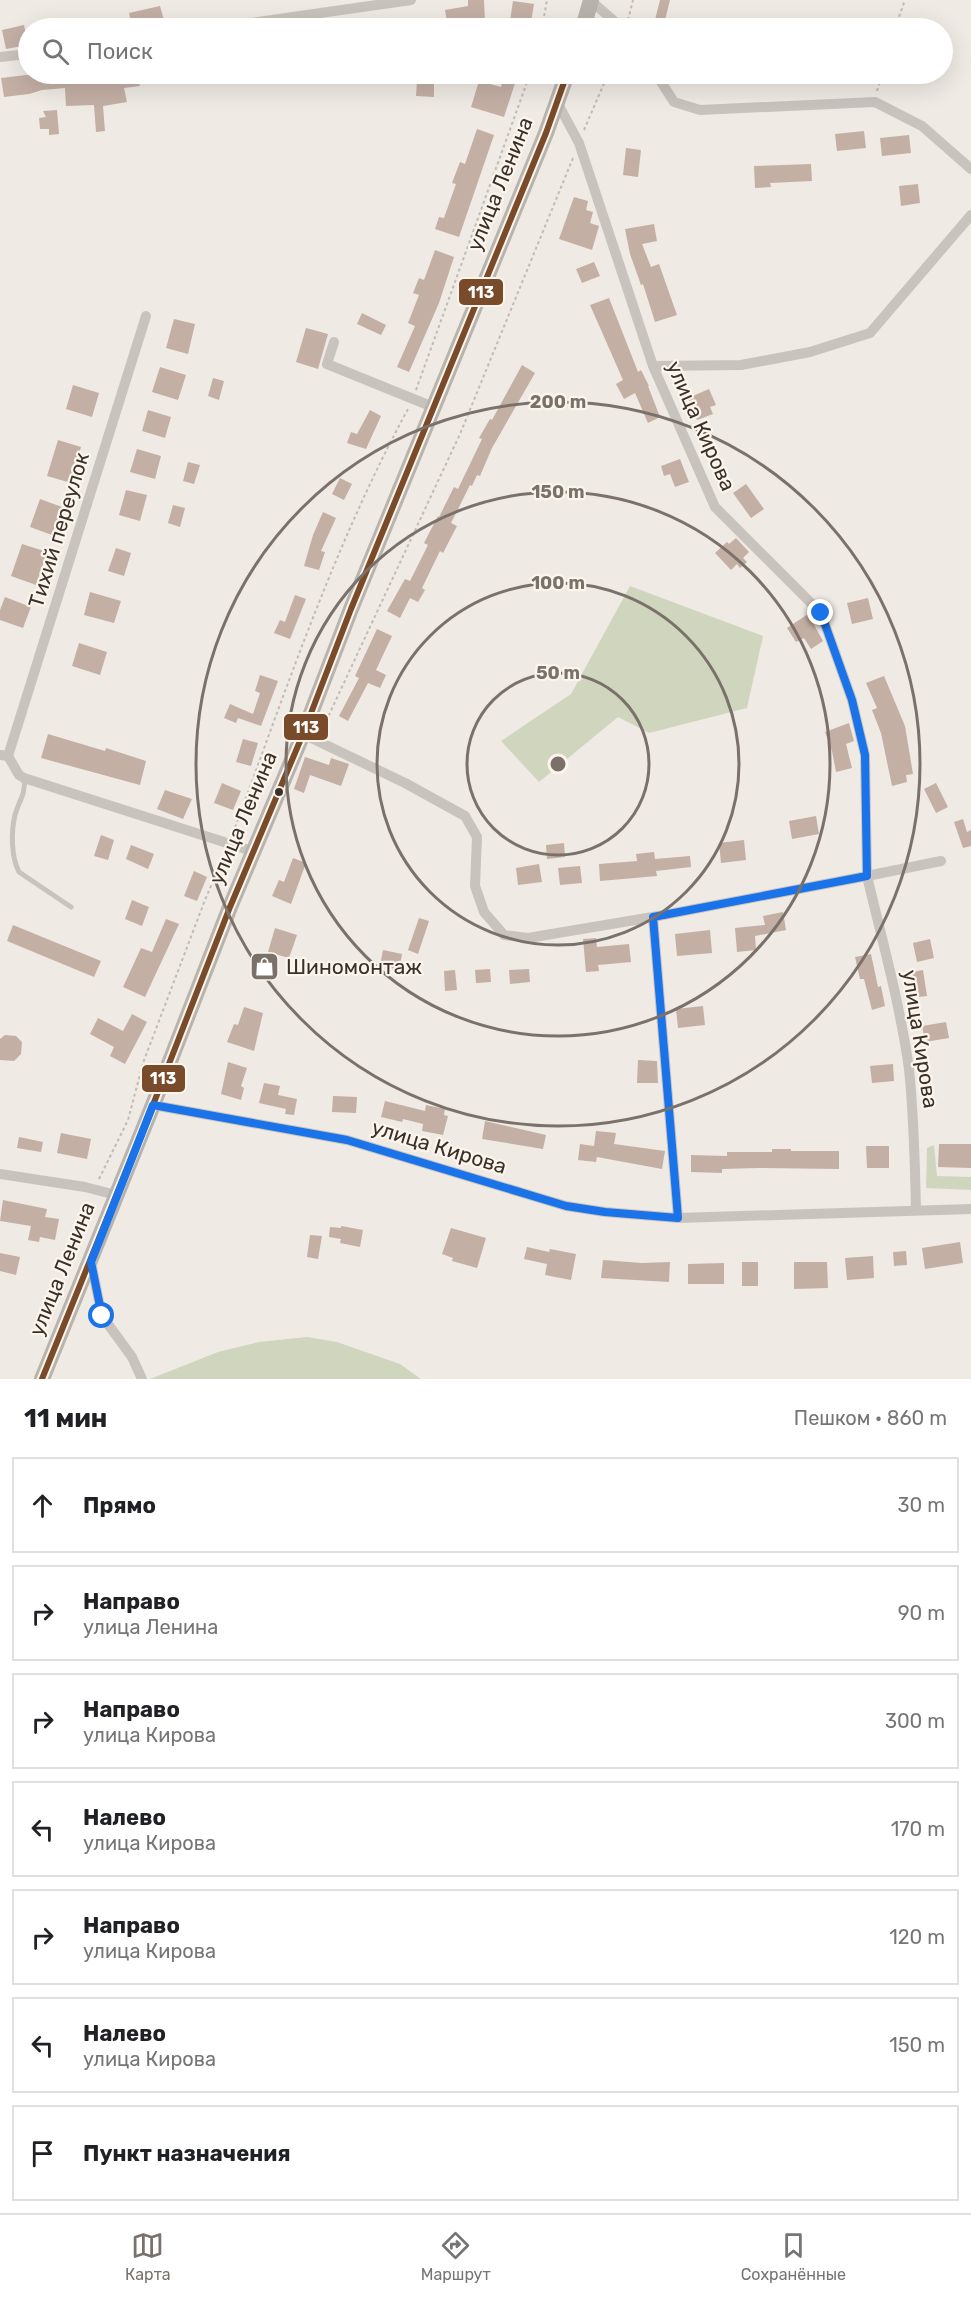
<!DOCTYPE html>
<html lang="ru">
<meta charset="utf-8">
<style>
:root{--surface:#fff;--page:#f2f2f2;--text:#202124;--muted:#757577;--line:#e0e0e0;--accent:#7a716b}
body{margin:0;font-family:Rubik,sans-serif;background:var(--page);color:var(--text)}
.stop{position:absolute;width:18px;height:18px;margin:-14px;border:4px solid #1a73e8;border-radius:50%;background:#fff}
.stop.end{background:#1a73e8;border-color:#fff;box-shadow:0 2px 6px #0008}
.list{margin:0;padding:0;list-style:none}
h2{display:flex;justify-content:space-between;align-items:center;height:78px;margin:0;padding:0 24px;font-size:26px}
h2 small{font-size:20px;font-weight:400;color:var(--muted)}
.list li{display:grid;grid-template-columns:39px 1fr auto;gap:18px;align-items:center;box-sizing:border-box;height:96px;margin:0 12px 12px;padding:0 12px;border:2px solid var(--line);border-radius:0px}
.list b{display:block;font-size:22px;white-space:nowrap}
.list p{margin:0;font-size:20px;white-space:nowrap;color:var(--muted)}
.list em{font-size:20px;font-style:normal;color:var(--muted)}
.icon{flex:none;width:33px;height:33px;fill:none;stroke:currentColor;stroke-width:2;stroke-linecap:round;stroke-linejoin:round}
.map{position:relative;flex:none;width:971px;height:1379px;overflow:hidden}
.search{position:absolute;background:var(--surface);box-shadow:0 6px 24px #0002;left:18px;right:18px;top:18px;height:66px;display:flex;align-items:center;gap:15px;box-sizing:border-box;padding:0 21px;border-radius:33px;color:var(--muted);font-size:22px}
.sheet{height:834px;background:var(--surface)}
nav{display:flex;justify-content:space-around;align-items:center;box-sizing:border-box;height:84px;border-top:2px solid var(--line);background:var(--surface);font-size:16px;color:var(--muted)}
nav a{display:grid;justify-items:center;gap:3px}
nav .on{color:var(--accent)}
.map>svg:first-child{display:block}
.green{fill:#d0d6be}
.building{fill:#c4afa5}
.lines{fill:none;stroke-linecap:round;stroke-linejoin:round}
.path{stroke:#c2bbb5;stroke-width:2;stroke-dasharray:3 3;stroke-linecap:butt}
.lane{stroke:#c9c3bd;stroke-width:5}
.street{stroke:#c9c3bd;stroke-width:10}
.secondary{stroke:#b9b3ad;stroke-width:16}
.bus-1-casing{stroke:#fbf5ec;stroke-width:10}
.bus-1{stroke:#7a4b2a;stroke-width:6}
.route{stroke:#1a73e8;stroke-width:8}
.ring{fill:none;stroke:#7a716b;stroke-width:3}
.bus-dot{fill:#3b302a;stroke:#fbf5ec;stroke-width:2}
.labels{text-anchor:middle;stroke-width:4.5;stroke-linejoin:round;paint-order:stroke}
.street-label{font-size:21px;fill:#3b302a;stroke:#fbf5ec}
.poi-label{font-size:21px;fill:#3b302a;stroke:#fbf5ec;text-anchor:start}
.centre{fill:#7a716b;stroke:#fbf5ec;stroke-width:3}
.ring-label{font-size:18px;text-anchor:middle;font-weight:bold;fill:#7a716b;stroke:#fbf5ec;stroke-width:4.5;stroke-linejoin:round;paint-order:stroke}
.line-badge{stroke:#fbf5ec;stroke-width:2}
.badge-label{font-size:16px;text-anchor:middle;font-weight:bold;fill:#fff}
</style>
<div class="map">
<svg width="971" height="1379" viewBox="0 0 971 1379">
<rect width="100%" height="100%" fill="#efeae4"/>
<path class="green" d="M630 586 763 636 747 708 649 733 618 717 539 782 501 741 571 694Z
M934 1145 937 1176 971 1177V1190L926 1188 927 1148Z
M307 1337 337 1342 400 1364 421 1379H150L218 1352 259 1342Z"/>
<path class="building" d="M468 0H484L485 22H464L465 26 448 28 445 10 468 6Z
M660 0H670L663 28H653Z
M513 1 534 4 530 28H509Z
M160 6 165 24 146 28H132L129 13Z
M399 19 400 28H364V21Z
M24 25 28 45 6 49 2 30Z
M35 74H96L97 75 157 74V79L139 82 140 86 124 88 127 102 103 106 105 131 96 132 94 105 66 106 65 88 42 90 29 94 4 97 1 78Z
M504 74H518L504 117 471 107 479 81 501 87Z
M417 81H434V97L416 96Z
M57 110 59 134 49 135V129H40L39 118 46 117 43 111Z
M477 129 494 135 459 237 435 229 439 217 444 218 456 184 452 183 460 162 465 164Z
M864 131 866 148 837 151 835 134Z
M909 135 911 153 882 156 880 138Z
M626 148 641 150 638 177 623 175Z
M811 164 812 181 770 183 771 187 755 188 754 166Z
M918 184 920 203 901 206 899 186Z
M574 197 588 201 586 210 593 212 590 223 599 226 592 250 559 239Z
M654 224 657 241 642 244 651 267 659 264 677 315 655 322 643 284 641 285 630 254 625 229Z
M435 250 454 257 439 303 409 372 397 367 415 326 408 323 419 295 413 293 419 278 424 280Z
M594 262 600 276 582 283 576 269Z
M609 298 638 372 641 370 649 386H648L660 417 648 423 635 393 624 399 616 384 623 380 590 305Z
M362 313 386 325 381 335 357 324Z
M174 319 195 324 188 354 166 348Z
M306 328 328 334 318 369 296 362Z
M522 365 535 373 492 448 480 476 477 475 472 486 470 485 451 523 457 526 443 553 440 551 422 588 425 590 418 602 410 598 400 618 387 611 405 579 410 581 428 545 424 543 438 516 439 517 454 487 458 489 482 439 479 438 490 419 492 420Z
M160 367 186 375 178 400 152 392Z
M213 378 224 381 219 400 208 396Z
M73 385 99 393 92 417 66 409Z
M709 389 716 405 710 407 713 414 697 420 688 398Z
M148 410 171 417 165 438 142 431Z
M370 410 381 416 366 449 347 443 351 432 357 434Z
M58 440 81 447 71 483 47 476Z
M137 449 161 456 155 479 130 472Z
M680 459 689 482 675 487 670 474 664 476 661 466Z
M188 462 200 465 194 484 183 481Z
M340 478 352 484 344 500 332 494Z
M746 484 764 509 751 518 733 493Z
M126 490 147 495 140 521 119 515Z
M40 499 62 507 52 535 30 527Z
M173 505 185 508 180 527 168 523Z
M323 512 336 518 321 551 325 552 319 570 304 566 313 535Z
M736 538 749 552 743 558 747 562 740 568 737 564 731 570 715 553 727 542 729 544Z
M22 544 47 552 36 585 11 576Z
M116 548 131 553 124 576 108 571Z
M90 592 121 601 114 623 84 615Z
M295 595 306 599 290 639 274 633 280 620 285 622Z
M5 597 31 607 23 628 0 620V610Z
M868 598 873 619 852 624 847 603Z
M808 614 823 641 811 649 804 638 796 642 787 628Z
M377 629 392 636 376 670 386 675 380 688 368 683 348 721 339 716 359 678 355 676Z
M79 643 107 652 100 675 72 666Z
M260 675 278 681 261 726 238 718 236 723 224 718 230 704 253 714 260 693 255 691Z
M884 676 905 726 913 774 906 775 907 782 892 786 881 733 872 710 877 708 866 683Z
M849 723 854 741 846 744 852 768 836 772 832 751 825 732Z
M48 734 105 751 106 748 146 761 140 785 41 758Z
M243 739 258 743 251 766 236 762Z
M305 757 329 765 331 758 349 764 341 786 310 775 304 793 294 789Z
M222 783 241 791 233 810 214 803Z
M936 783 948 807 936 813 924 789Z
M165 790 192 799 183 819 157 809Z
M816 816 819 834 792 839 789 821Z
M963 819 967 832 971 830V846L963 848 954 822Z
M101 835 114 840 108 860 94 856Z
M744 840 746 860 721 863 719 843Z
M564 843 565 857 547 859 546 845Z
M131 845 154 854 148 869 126 859Z
M654 852 655 859 690 856 691 867 656 871 657 876 600 881 599 864 637 861 636 854Z
M293 858 306 863 291 904 272 896 279 880 284 882Z
M539 864 542 882 518 885 516 868Z
M580 866 582 883 560 885 558 868Z
M194 871 207 877 197 901 184 896Z
M132 900 149 907 142 926 125 919Z
M783 912 786 930 755 936 756 950 737 952 735 928 765 925 763 916Z
M419 918 429 921 418 954 408 950Z
M166 919 179 924 145 997 123 987 141 948 152 952Z
M13 925 101 961 94 977 7 941Z
M275 928 297 935 289 958 268 952Z
M710 930 712 953 677 956 675 934Z
M596 938 597 947 629 944 631 962 598 965 599 971 586 972 583 939Z
M930 939 934 958 917 962 913 943Z
M383 950 402 954 399 970 380 966Z
M871 954 878 987 881 986 885 1006 872 1010 864 979H860L855 957Z
M490 969 491 982 476 983 475 970Z
M529 969 530 982 510 984 509 970Z
M455 970 457 990 445 991 444 971Z
M923 970 927 996 909 998 907 987 914 986 912 972Z
M703 1006 705 1025 678 1028 676 1009Z
M244 1007 263 1013 254 1051 227 1042 234 1024 238 1025Z
M132 1014 147 1022 125 1064 110 1056 114 1047 90 1034 98 1018 123 1031Z
M946 1022 949 1038 925 1042 922 1026Z
M5 1035 16 1036 22 1042 21 1054 14 1061 0 1060V1039Z
M638 1060 657 1061 658 1083H637Z
M228 1062 247 1068 241 1086 244 1088 241 1100 221 1094Z
M893 1064 894 1081 872 1083 870 1066Z
M264 1083 280 1086 278 1095 297 1099 294 1115 285 1114 286 1109 259 1103Z
M333 1096 357 1097 356 1113 332 1112Z
M385 1101 425 1111 426 1105 445 1109 444 1115 448 1116 443 1135 422 1131 423 1124 403 1119 402 1122 381 1117Z
M485 1121 546 1135 543 1149 482 1139Z
M596 1131 616 1133 614 1144 665 1151 662 1169 597 1157 596 1162 578 1160 580 1144 594 1146Z
M61 1133 91 1139 87 1159 57 1153Z
M19 1137 43 1142 41 1152 17 1148Z
M939 1144H971V1168L938 1167Z
M866 1146H889V1168H867Z
M772 1149H791V1151H839V1169L758 1168 722 1169V1173L691 1172V1155L727 1156V1152H772Z
M3 1200 47 1209 45 1217 59 1219 55 1240 40 1237 39 1242 28 1240 31 1226 0 1221Z
M341 1226 363 1230 360 1247 340 1243 341 1239 329 1237 330 1227 341 1228Z
M451 1228 486 1238 477 1268 452 1261 453 1258 442 1254Z
M310 1235 322 1236 318 1259 307 1257Z
M960 1242 963 1263 925 1269 922 1248Z
M527 1247 549 1252 550 1249 576 1254 571 1280 545 1275 547 1264 524 1259Z
M906 1251 907 1265 894 1266 893 1252Z
M0 1253 20 1257 16 1275 0 1271Z
M873 1256 874 1278 847 1280 845 1258Z
M603 1260 642 1263 670 1262 669 1282 601 1278Z
M742 1262H758V1286H742Z
M794 1262H827L828 1288 794 1289Z
M724 1263V1284H688V1264Z"/>
<g class="lines">
<path class="path" d="M628 20 633 0
M542 28 547 0
M895 28 905 0
M877 91 882 74
M584 130 608 74
M416 390 530 74
M321 732 460 434 573 158
M233 833C286 690 335 543 408 409
M99 1179 128 1120 143 1063 205 900 224 855"/>
<path class="lane" d="M24 778C26 795 19 800 15 815 11 831 11 857 19 872L71 907"/>
<path class="street" d="M590 0 622 28
M216 28 411 0
M0 57 28 54
M656 74 674 102 700 110 875 102 922 126 971 169
M334 342 327 364 433 407
M653 366 741 365 810 352 870 333 971 215
M303 734 405 783 465 816 477 837 475 886 484 912 504 935 528 938 653 917 867 876 865 755 852 700 821 613 715 507 653 366 579 143 557 102
M0 755 8 756 19 775 24 778 255 852
M8 756 146 316
M653 917 678 1218
M153 1105 347 1140 566 1206 605 1212 678 1218 971 1209
M0 1174 85 1187 116 1195
M916 1210C915 1163 914 1116 909 1069 900 1004 882 940 867 876L941 861
M91 1262 102 1316 132 1357 142 1379"/>
<path class="secondary" d="M583 28 591 0
M42 1379 153 1105 230 907 303 734 351 609 546 133 567 74"/>
<defs>
<path id="bus-1" d="M42 1379 153 1105 230 907 303 734 351 609 546 133 567 74"/>
</defs>
<use href="#bus-1" class="bus-1-casing"/>
<use href="#bus-1" class="bus-1"/>
</g>
<g class="lines">
<path class="route" d="M102 1316 91 1262 153 1105 347 1140 566 1206 605 1212 678 1218 653 917 867 876 865 755 852 700 821 613"/>
</g>
<g class="ring">
<circle cx="558" cy="764" r="91"/>
<circle cx="558" cy="764" r="181"/>
<circle cx="558" cy="764" r="272"/>
<circle cx="558" cy="764" r="362"/>
</g>
<defs>
<symbol id="shop-square" viewBox="-11 -11 22 22"><rect x="-9" y="-9" width="18" height="18" rx="4" fill="#7a716b" stroke="#fbf5ec"/><path d="M-5-2.5h2.3a2.7 3.5 0 0 1 5.4 0H5L5.5 6h-11ZM-1.5-2.5h3a1.5 2.3 0 0 0-3 0Z" fill="#fff"/></symbol>
</defs>
<g fill-rule="evenodd">
<use href="#shop-square" x="248" y="950" width="33" height="33"/>
</g>
<circle class="bus-dot" cx="279" cy="792" r="5"/>
<g class="labels">
<g class="street-label">
<text transform="translate(500 184) rotate(-68)" y="7">улица Ленина</text>
<text transform="translate(701 426) rotate(66)" y="7">улица Кирова</text>
<text transform="translate(59 530) rotate(-73)" y="7">Тихий переулок</text>
<text transform="translate(243 818) rotate(-67)" y="7">улица Ленина</text>
<text transform="translate(920 1039) rotate(81)" y="7">улица Кирова</text>
<text transform="translate(439 1147) rotate(17)" y="7">улица Кирова</text>
<text transform="translate(62 1269) rotate(-68)" y="7">улица Ленина</text>
</g>
<g class="poi-label">
<text x="286" y="974">Шиномонтаж</text>
</g>
</g>
<circle cx="558" cy="764" r="9" class="centre"/>
<g class="ring-label">
<text x="558" y="408">200 m</text>
<text x="558" y="498">150 m</text>
<text x="558" y="589">100 m</text>
<text x="558" y="679">50 m</text>
</g>
<g class="line-badge">
<rect x="458" y="278" width="46" height="28" rx="6" fill="#7a4b2a"/>
<rect x="283" y="713" width="46" height="28" rx="6" fill="#7a4b2a"/>
<rect x="141" y="1064" width="45" height="29" rx="6" fill="#7a4b2a"/>
</g>
<g class="badge-label">
<text x="481" y="298">113</text>
<text x="306" y="733">113</text>
<text x="163" y="1084">113</text>
</g>
</svg>
<div class="stop" style="left:102px;top:1316px"></div>
<div class="stop end" style="left:821px;top:613px"></div>
<div class="search"><svg class="icon" aria-label="search" viewBox="0 0 24 24"><circle cx="10" cy="10" r="6"/><path d="M15 15l6 6"/></svg>Поиск</div>
</div>
<section class="sheet">
<h2>11 мин<small>Пешком · 860 m</small></h2>
<ul class="list">
<li><svg class="icon" aria-label="ahead" viewBox="0 0 24 24"><path d="M12 20V5M6 11l6-6 6 6"/></svg><div><b>Прямо</b></div><em>30 m</em></li>
<li><svg class="icon" aria-label="right" viewBox="0 0 24 24"><path d="M7 20v-9h11M14 6l5 5-5 5"/></svg><div><b>Направо</b><p>улица Ленина</p></div><em>90 m</em></li>
<li><svg class="icon" aria-label="right" viewBox="0 0 24 24"><path d="M7 20v-9h11M14 6l5 5-5 5"/></svg><div><b>Направо</b><p>улица Кирова</p></div><em>300 m</em></li>
<li><svg class="icon" aria-label="left" viewBox="0 0 24 24"><path d="M17 20v-9H6M10 6l-5 5 5 5"/></svg><div><b>Налево</b><p>улица Кирова</p></div><em>170 m</em></li>
<li><svg class="icon" aria-label="right" viewBox="0 0 24 24"><path d="M7 20v-9h11M14 6l5 5-5 5"/></svg><div><b>Направо</b><p>улица Кирова</p></div><em>120 m</em></li>
<li><svg class="icon" aria-label="left" viewBox="0 0 24 24"><path d="M17 20v-9H6M10 6l-5 5 5 5"/></svg><div><b>Налево</b><p>улица Кирова</p></div><em>150 m</em></li>
<li><svg class="icon" aria-label="arrive" viewBox="0 0 24 24"><path d="M6 21V4h12l-3 4 3 4H6"/></svg><div><b>Пункт назначения</b></div></li>
</ul>
</section>
<nav>
<a class="on"><svg class="icon" aria-label="map" viewBox="0 0 24 24"><path d="M3 6l6-2 6 2 6-2v14l-6 2-6-2-6 2zM9 4v14M15 6v14"/></svg>Карта</a>
<a><svg class="icon" aria-label="directions" viewBox="0 0 24 24"><path d="M12 3l9 9-9 9-9-9zM9 14v-3h6M13 9l2 2-2 2"/></svg>Маршрут</a>
<a><svg class="icon" aria-label="saved" viewBox="0 0 24 24"><path d="M7 4h10v16l-5-4-5 4z"/></svg>Сохранённые</a>
</nav>
